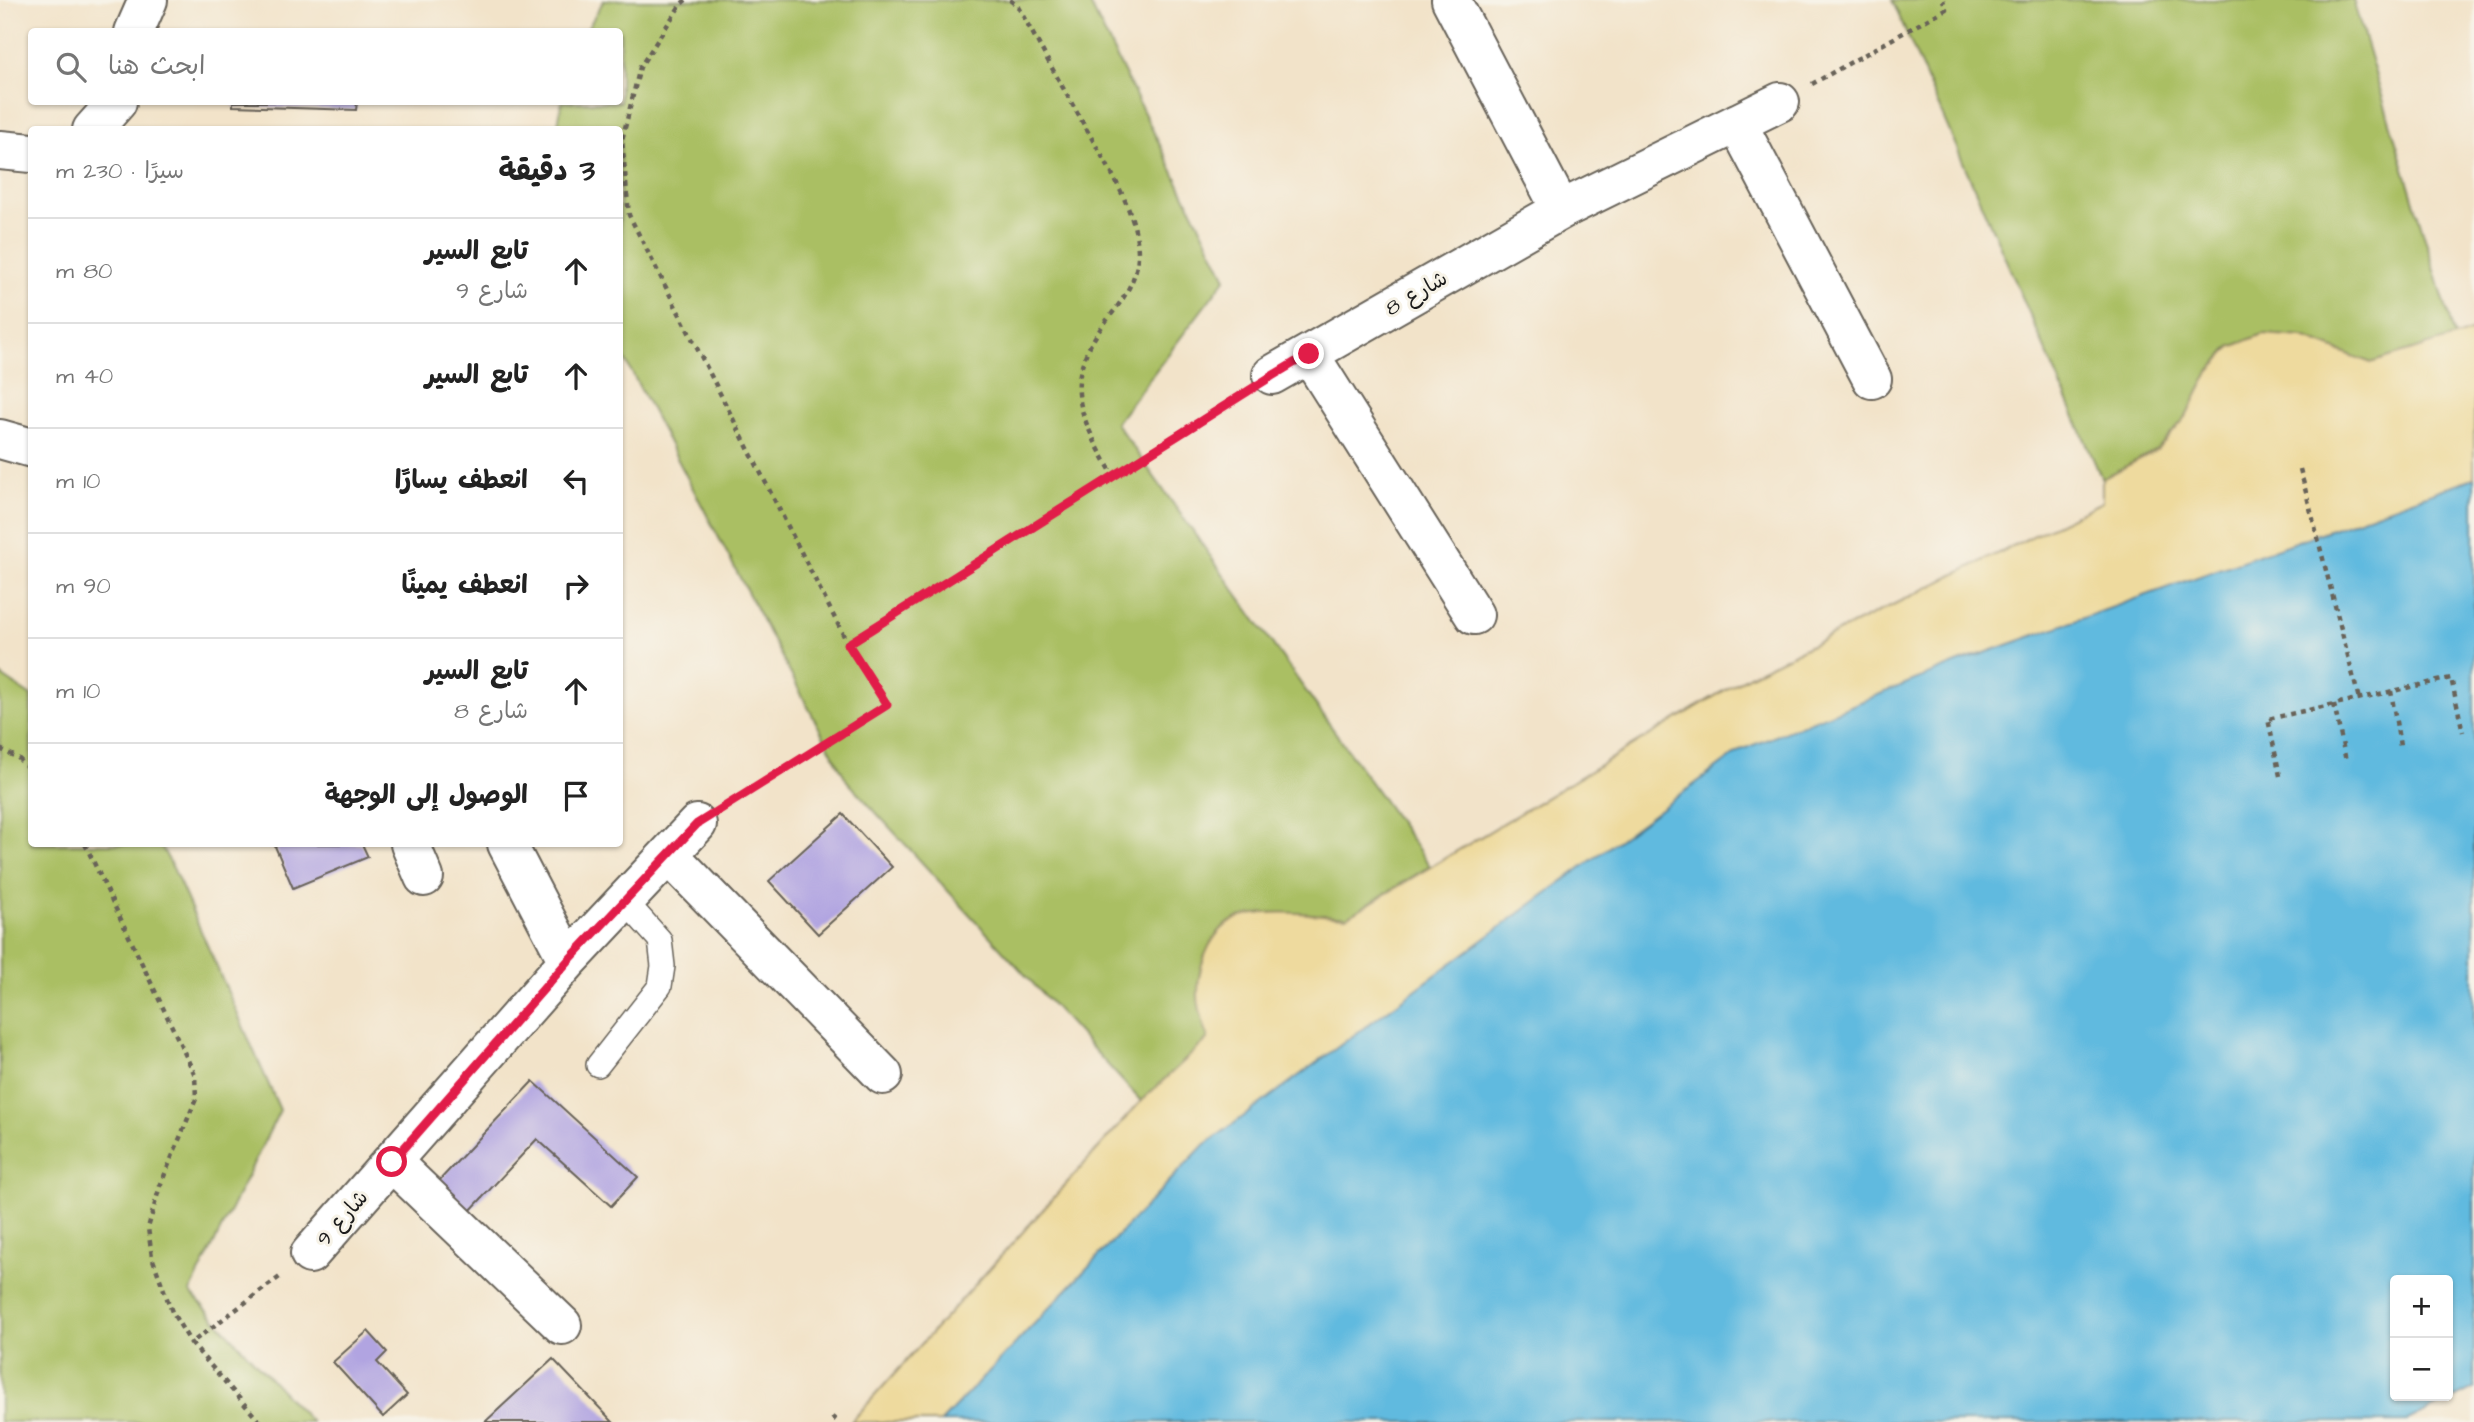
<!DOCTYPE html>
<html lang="ar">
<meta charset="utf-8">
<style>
:root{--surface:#fff;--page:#f2f2f2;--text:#222;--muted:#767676;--line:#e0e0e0}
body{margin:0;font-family:"Architects Daughter","Playpen Sans Arabic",sans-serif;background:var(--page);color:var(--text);direction:rtl}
.controls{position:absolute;right:21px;bottom:21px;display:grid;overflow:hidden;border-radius:7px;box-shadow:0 2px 5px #0004}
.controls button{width:63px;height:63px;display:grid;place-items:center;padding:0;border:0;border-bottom:2px solid var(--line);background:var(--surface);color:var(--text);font:35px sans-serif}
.stop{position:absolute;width:21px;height:21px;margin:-16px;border:5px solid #e11d48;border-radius:50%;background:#fff}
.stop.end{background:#e11d48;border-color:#fff;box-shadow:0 2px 7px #0008}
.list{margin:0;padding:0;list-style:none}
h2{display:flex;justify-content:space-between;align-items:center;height:91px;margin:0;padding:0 28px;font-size:30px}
h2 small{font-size:23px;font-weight:400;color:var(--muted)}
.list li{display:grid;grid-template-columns:46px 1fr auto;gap:21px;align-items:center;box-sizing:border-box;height:105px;padding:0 28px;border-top:2px solid var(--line)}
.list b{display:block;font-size:26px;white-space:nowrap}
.list p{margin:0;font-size:23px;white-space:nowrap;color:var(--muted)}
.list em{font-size:23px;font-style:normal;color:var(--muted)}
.icon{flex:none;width:38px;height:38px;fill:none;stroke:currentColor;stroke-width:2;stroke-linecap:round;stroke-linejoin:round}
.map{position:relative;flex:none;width:2474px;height:1422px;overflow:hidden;direction:ltr}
.search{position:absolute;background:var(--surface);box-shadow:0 2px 5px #0004;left:28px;top:28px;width:595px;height:77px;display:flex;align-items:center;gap:18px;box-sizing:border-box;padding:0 24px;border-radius:7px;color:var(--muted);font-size:26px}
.panel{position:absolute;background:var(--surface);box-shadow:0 2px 5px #0004;left:28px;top:126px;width:595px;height:721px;border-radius:7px;direction:rtl}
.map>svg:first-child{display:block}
.green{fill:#aabf63;stroke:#636e40;stroke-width:2}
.sand{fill:#eeda9e;stroke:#857b5d;stroke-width:2}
.water{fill:#61badf;stroke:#3e6b7e;stroke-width:2;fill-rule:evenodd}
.building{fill:#b1a4e1}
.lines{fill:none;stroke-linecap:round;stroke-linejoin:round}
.lane-casing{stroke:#676259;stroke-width:26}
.street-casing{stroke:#676259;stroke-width:42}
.path{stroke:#676259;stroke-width:4.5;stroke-dasharray:5 5;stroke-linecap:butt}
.lane{stroke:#fff;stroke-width:23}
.street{stroke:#fff;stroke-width:38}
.route{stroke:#e11d48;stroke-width:9}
.labels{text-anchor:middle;stroke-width:6;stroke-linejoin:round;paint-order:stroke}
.street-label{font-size:21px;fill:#1c1c1c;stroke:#f7f3e8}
</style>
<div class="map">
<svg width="2474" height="1422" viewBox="0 0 2474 1422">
<rect width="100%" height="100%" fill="#f7f3e8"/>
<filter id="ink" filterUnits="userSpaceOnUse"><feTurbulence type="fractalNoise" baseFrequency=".0143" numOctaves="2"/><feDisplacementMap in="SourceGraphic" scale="14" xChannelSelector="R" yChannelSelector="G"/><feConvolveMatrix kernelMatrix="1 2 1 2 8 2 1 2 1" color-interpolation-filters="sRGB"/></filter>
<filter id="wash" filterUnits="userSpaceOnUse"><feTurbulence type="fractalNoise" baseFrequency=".00686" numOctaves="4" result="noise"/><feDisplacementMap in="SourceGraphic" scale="28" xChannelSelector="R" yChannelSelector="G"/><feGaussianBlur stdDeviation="1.57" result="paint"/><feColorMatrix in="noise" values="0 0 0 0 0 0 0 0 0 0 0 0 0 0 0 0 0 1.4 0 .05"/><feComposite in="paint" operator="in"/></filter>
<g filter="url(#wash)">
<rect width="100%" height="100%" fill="#f2e3c9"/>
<path class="green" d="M604 0H1088L1226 278 1116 423 1430 866 1347 917 1288 913 1198 997 1208 1039 1141 1101 847 781 620 350V130H557L562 102H620V32L586 31Z
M1892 0H2353L2455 337 2371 363 2303 337 2263 334 2230 347 2209 372 2186 417 2157 450 2102 479Z
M0 675 31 696 32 844H160L174 870 280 1110 190 1292 311 1422H0Z"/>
<path class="sand" d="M2474 331V478L1957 663 1202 1147 941 1422H851L1141 1101 1208 1039C1205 1025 1198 1010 1198 996 1197 964 1212 922 1248 915 1280 909 1315 915 1347 917L1750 675 2102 502V479L2157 450 2186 417 2209 372 2231 347 2263 334 2303 337 2371 363Z"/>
<path class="water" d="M2474 478V1388L2406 1422H941L1202 1147 1741 750 1957 663ZM2395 1280H2448V1396H2395Z"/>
<g id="blocks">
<path class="building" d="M233 102H357L356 110 233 106Z
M843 814 892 867 818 934 769 881Z
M274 844H362L368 857 293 888Z
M533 1081 638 1177 611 1206 537 1139 468 1213 436 1184Z
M368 1331 387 1352 377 1362 407 1395 383 1417 333 1362Z
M553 1359 613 1422H485Z"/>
</g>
</g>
<g filter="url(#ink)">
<use href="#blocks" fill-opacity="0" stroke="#676259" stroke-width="2"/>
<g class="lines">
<defs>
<path id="lane" d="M598 1065 660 986 663 966 660 940 625 901"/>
<path id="street" d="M1451 0 1561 210
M134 32 148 0
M1737 123 1872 379
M92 130 117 102
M0 150 32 153
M1309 354 1474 615
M1272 375 1561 210 1780 102
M0 439 32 448
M410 844 424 877
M507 844 568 961
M669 855 883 1075
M392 1162 562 1325
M310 1254 568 961 697 824"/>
</defs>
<use href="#lane" class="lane-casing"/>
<use href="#street" class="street-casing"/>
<path class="path" d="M686 0 681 4 640 67 622 140 629 215 848 644
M1010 0 1018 7C1040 46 1061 85 1083 123 1104 161 1138 210 1138 254 1138 277 1124 299 1110 316 1059 380 1078 413 1113 475
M1812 84 1946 9 1943 0
M2300 469 2359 699
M2391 691 2400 746
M2334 704 2346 761
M0 749 18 758 32 772
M2280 776 2268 719 2451 678 2463 732
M728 805 887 704 848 644 1242 394
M85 844 195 1075 196 1099 160 1186 148 1228 152 1257 172 1312 191 1343
M832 1417 838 1422
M260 1422 191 1343 281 1276"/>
<use href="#lane" class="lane"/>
<use href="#street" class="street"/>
</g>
</g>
<g class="lines" filter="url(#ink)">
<path class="route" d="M392 1162 568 961 697 824 887 705 848 644 1272 376 1309 354"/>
</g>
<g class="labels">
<g class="street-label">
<text transform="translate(1416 293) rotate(-30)" y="7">شارع 8</text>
<text transform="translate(342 1218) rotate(-49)" y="7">شارع 9</text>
</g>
</g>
</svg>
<div class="controls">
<button>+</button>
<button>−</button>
</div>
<div class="stop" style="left:392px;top:1162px"></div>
<div class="stop end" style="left:1309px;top:354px"></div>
<div class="search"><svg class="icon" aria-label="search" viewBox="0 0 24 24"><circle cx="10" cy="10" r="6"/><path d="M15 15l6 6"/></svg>ابحث هنا</div>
<section class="panel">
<h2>3 دقيقة<small>سيرًا · 230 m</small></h2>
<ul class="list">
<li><svg class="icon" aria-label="ahead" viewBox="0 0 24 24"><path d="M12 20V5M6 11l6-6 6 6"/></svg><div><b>تابع السير</b><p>شارع 9</p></div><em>80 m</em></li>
<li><svg class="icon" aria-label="ahead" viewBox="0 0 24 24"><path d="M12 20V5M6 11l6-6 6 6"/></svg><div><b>تابع السير</b></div><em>40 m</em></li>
<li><svg class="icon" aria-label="left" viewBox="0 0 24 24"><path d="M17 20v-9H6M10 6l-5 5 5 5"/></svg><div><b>انعطف يسارًا</b></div><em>10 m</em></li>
<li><svg class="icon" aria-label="right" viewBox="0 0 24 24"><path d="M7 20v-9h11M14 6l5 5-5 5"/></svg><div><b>انعطف يمينًا</b></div><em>90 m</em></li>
<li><svg class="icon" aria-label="ahead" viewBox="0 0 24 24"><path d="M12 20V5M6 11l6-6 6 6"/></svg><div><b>تابع السير</b><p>شارع 8</p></div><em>10 m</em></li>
<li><svg class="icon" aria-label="arrive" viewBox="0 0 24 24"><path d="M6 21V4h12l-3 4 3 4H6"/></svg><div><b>الوصول إلى الوجهة</b></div></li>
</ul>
</section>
</div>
